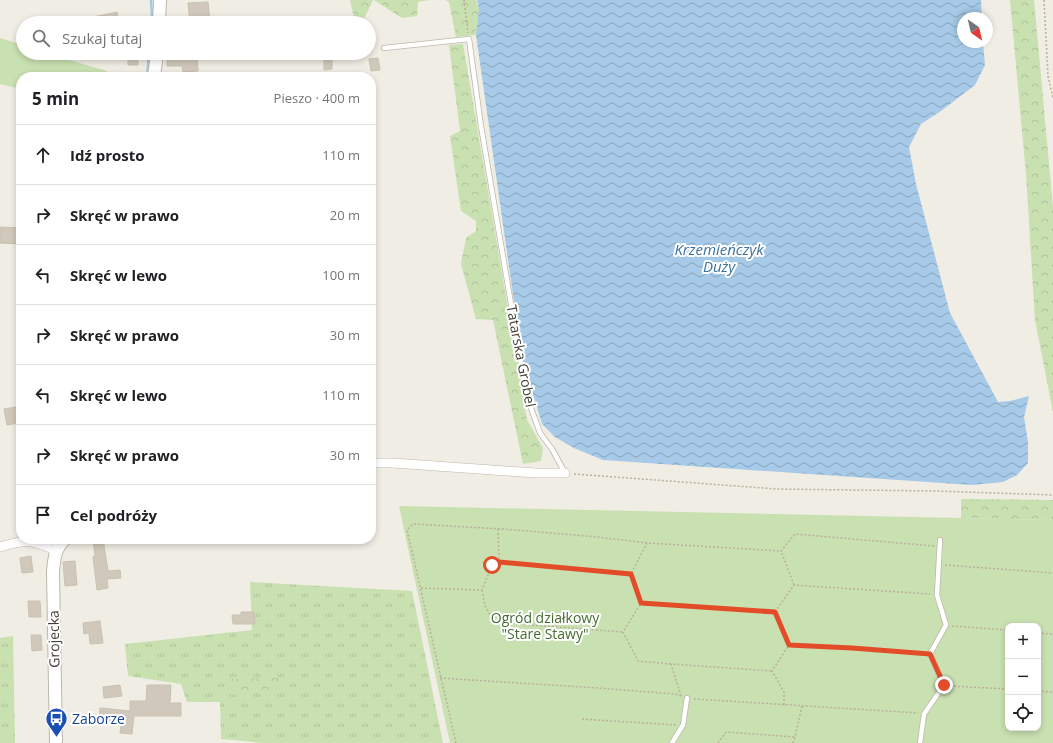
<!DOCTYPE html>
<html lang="pl">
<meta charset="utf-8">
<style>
:root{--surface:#fff;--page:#f6f6f6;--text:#202124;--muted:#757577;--line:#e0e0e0}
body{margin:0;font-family:"Open Sans",sans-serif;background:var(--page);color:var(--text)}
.controls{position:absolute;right:12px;bottom:12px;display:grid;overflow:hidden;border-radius:8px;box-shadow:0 2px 6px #0003}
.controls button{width:36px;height:36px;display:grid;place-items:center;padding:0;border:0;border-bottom:1px solid var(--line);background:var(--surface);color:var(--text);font:20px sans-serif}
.compass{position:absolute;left:957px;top:12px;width:36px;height:36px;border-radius:50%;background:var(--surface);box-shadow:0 2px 6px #0003;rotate:146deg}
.stop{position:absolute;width:12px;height:12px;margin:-9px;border:3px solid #e24c29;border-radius:50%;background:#fff}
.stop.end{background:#e24c29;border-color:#fff;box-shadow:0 1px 4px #0008}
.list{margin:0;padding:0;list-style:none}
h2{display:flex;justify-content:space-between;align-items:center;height:52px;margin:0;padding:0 16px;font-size:17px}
h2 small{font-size:13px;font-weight:400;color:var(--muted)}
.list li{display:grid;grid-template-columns:26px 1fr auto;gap:12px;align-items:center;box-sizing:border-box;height:60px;padding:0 16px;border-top:1px solid var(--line)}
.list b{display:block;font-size:15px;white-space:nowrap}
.list em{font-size:13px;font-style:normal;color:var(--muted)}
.icon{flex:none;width:22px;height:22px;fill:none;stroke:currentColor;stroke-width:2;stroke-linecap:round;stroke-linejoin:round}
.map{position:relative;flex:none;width:1053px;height:743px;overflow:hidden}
.search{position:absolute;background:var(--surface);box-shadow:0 2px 6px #0003;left:16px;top:16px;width:360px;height:44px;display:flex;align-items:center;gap:10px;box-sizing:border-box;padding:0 14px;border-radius:22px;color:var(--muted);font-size:15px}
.panel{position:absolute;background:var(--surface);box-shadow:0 2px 6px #0003;left:16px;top:72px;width:360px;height:472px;border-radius:16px}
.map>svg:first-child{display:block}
.grass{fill:url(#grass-tufts)}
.forest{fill:url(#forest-crowns)}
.garden{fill:#c9e0b1;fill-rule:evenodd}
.water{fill:url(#water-waves)}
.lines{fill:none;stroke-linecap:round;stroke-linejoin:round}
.stream{stroke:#a6cae7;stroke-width:2.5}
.building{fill:#d0c9bb;stroke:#cac1af}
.service-casing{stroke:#bdb7ab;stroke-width:6}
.minor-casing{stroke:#bdb7ab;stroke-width:10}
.tertiary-casing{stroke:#bdb7ab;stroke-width:14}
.path{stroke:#bab09b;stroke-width:1.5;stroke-dasharray:2 2;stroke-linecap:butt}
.service{stroke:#fff;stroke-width:4.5}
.minor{stroke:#fff;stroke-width:9}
.tertiary{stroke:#fff;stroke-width:12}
.route{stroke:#e24c29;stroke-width:5}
.labels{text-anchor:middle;stroke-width:4;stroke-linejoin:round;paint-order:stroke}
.street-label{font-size:14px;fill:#413d35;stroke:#fff}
.park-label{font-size:14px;fill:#446c2f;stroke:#fff}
.transit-label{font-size:14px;fill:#164399;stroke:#fff;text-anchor:start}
.water-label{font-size:15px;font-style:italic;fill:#3b72a1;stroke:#fff}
</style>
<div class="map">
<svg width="1053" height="743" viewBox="0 0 1053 743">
<defs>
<pattern id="grass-tufts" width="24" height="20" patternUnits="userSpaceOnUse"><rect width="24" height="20" fill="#c9e0b1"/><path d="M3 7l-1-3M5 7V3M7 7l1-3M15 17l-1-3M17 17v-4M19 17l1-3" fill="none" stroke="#aec199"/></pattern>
<pattern id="forest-crowns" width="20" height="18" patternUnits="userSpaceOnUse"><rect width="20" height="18" fill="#c9e0b1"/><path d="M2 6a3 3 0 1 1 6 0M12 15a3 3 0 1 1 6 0" fill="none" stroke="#aec199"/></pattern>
<pattern id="water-waves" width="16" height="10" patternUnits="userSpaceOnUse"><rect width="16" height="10" fill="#a6cae7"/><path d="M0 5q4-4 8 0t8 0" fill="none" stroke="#89a5bc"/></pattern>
</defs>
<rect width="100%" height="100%" fill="#f0ede4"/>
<path class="grass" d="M250 582 412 591 443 743H263L221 739 220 702H187L181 684 128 676 125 644 252 630Z
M13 636 15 743H0V638Z"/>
<path class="forest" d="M350 0H373L362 23H355Z
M374 0H429L418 2 417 16 402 18Z
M445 0H476L479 9 476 35 456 37 449 2Z
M1010 0H1034L1053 207V412L1035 320 1026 174Z
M463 44 527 420 543 448 541 461 523 464 493 320 476 319 461 264 466 238 476 231V221L461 211 450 136 460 131 449 45Z
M961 499 1053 500V520L961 518Z
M280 678 281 690 231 695 227 679Z"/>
<path class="garden" d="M0 38 23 45V53H49L69 60 107 71 106 77H21V89L0 84Z
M399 506 1053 520V743H450ZM1008 626H1038V728H1008Z"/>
<path class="water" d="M477 0H981L982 18H963V42H983L985 65 975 85 941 111 921 124 909 147 916 184 950 313 998 402 1010 401 1029 396 1024 417 1028 442V463L1017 475 1003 482 972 485 603 460 574 448 555 437 542 424 522 358 476 35 479 9Z"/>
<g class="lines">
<path class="stream" d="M151 0 152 20
M147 77 149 53"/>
</g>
<path class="building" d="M208 2 210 22 190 23 188 3Z
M117 12 119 23H79V20Z
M128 53H138V65H128Z
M186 53H197L198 71 183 72 182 66H167V56L187 55Z
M378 58 380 70 371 71 369 59Z
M332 59V69L324 70V60Z
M0 227 21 228V244L0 243Z
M16 407 19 423 7 425 4 409Z
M93 539H103L108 571 120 570 121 578 107 579 108 588 97 590 93 557 95 556Z
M31 556 33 572 22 573 20 558Z
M75 561 77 585 65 586 63 562Z
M28 601H40L41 617H29Z
M241 612H254L255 624H233L232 615H241Z
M100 621 103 643 90 644 89 633 84 634 83 623Z
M31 635H41L42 650 32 651Z
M120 685 122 696 104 698 103 687Z
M147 685H171L170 703H181V716H134L132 734 120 733 121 725 99 723 100 708 130 711V701H146Z"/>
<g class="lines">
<defs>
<path id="service" d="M384 48 469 39 481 126 524 381 531 408 540 433 552 449 565 473
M672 743 683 725 687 698
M920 743 924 714 944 685 930 654 946 625 937 595 940 540"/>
<path id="minor" d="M371 463H393L535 473H565
M0 547C23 540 34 539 56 551"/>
<path id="tertiary" d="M159 23 160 0
M154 77 157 53
M56 743 53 572C54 559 55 548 65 539"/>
</defs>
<use href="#service" class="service-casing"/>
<use href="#minor" class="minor-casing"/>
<use href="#tertiary" class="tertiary-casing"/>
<path class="path" d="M464 0 468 33
M1044 0 1048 76 1053 98
M574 474 777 489 936 491 1053 495
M498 529 499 562 631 574
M945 565 1053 573
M794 585 781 551 795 534 934 546
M421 588 482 590 492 565 499 562
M482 590 485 606 494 621 504 623 623 632
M641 603 631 574 647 543
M952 626 1008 630
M1038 633 1053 634
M789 645 775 612 794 585 930 594
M671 664 638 661 623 632 641 603 775 612
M440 678 598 688 675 694 681 696
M950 686 1008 689
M1038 691 1053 692
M681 696 671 664 772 671
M694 699 918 713
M784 705V692L772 671 789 645 852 648 924 654
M582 719 676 725
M456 743 407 530 413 524 503 529 598 537 647 543 781 551
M718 743 726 732 795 737
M793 743 795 737 802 706"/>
<use href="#service" class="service"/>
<use href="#minor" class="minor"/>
<use href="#tertiary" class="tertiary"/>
</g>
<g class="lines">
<path class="route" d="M492 565 499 562 631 574 641 603 775 612 789 645 852 648 930 654 944 685"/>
</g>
<defs>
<symbol id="bus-pin" viewBox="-11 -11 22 30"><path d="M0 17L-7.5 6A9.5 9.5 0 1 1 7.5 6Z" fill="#1a4fb4" stroke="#fff"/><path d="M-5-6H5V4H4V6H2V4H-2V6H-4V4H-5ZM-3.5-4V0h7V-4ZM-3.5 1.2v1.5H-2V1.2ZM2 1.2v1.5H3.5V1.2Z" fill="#fff"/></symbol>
</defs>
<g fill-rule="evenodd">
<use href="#bus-pin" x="44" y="706" width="25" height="34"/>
</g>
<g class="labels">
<g class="street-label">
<text transform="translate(521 356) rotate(79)" y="5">Tatarska Grobel</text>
<text transform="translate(54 639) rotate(-91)" y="5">Grojecka</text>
</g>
<g class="park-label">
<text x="545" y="623">Ogród działkowy<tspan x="545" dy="16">"Stare Stawy"</tspan></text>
</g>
<g class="transit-label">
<text x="72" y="724">Zaborze</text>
</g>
<g class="water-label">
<text x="719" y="255">Krzemieńczyk<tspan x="719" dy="17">Duży</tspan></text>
</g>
</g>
</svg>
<div class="controls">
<button>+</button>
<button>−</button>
<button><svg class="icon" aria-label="locate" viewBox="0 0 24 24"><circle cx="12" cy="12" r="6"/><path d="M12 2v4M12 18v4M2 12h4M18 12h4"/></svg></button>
</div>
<svg class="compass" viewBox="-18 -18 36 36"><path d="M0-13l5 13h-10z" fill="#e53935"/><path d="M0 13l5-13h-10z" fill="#757577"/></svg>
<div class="stop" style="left:492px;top:565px"></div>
<div class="stop end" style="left:944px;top:685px"></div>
<div class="search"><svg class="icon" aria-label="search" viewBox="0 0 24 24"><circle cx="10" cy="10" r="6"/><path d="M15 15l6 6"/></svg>Szukaj tutaj</div>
<section class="panel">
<h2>5 min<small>Pieszo · 400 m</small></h2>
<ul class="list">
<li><svg class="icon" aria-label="ahead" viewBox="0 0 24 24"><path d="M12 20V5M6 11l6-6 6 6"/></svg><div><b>Idź prosto</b></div><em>110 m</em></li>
<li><svg class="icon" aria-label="right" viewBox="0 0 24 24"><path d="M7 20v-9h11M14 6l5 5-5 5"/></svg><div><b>Skręć w prawo</b></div><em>20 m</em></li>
<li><svg class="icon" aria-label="left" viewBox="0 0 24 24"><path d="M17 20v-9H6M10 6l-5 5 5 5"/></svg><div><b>Skręć w lewo</b></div><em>100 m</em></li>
<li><svg class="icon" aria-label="right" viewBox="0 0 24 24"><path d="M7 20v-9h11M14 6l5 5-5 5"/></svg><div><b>Skręć w prawo</b></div><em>30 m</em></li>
<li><svg class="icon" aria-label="left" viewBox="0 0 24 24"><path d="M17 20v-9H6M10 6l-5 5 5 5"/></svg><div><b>Skręć w lewo</b></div><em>110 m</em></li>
<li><svg class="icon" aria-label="right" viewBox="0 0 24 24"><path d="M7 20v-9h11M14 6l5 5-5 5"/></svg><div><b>Skręć w prawo</b></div><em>30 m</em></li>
<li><svg class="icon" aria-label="arrive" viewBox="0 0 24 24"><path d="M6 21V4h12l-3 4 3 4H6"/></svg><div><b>Cel podróży</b></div></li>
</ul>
</section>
</div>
